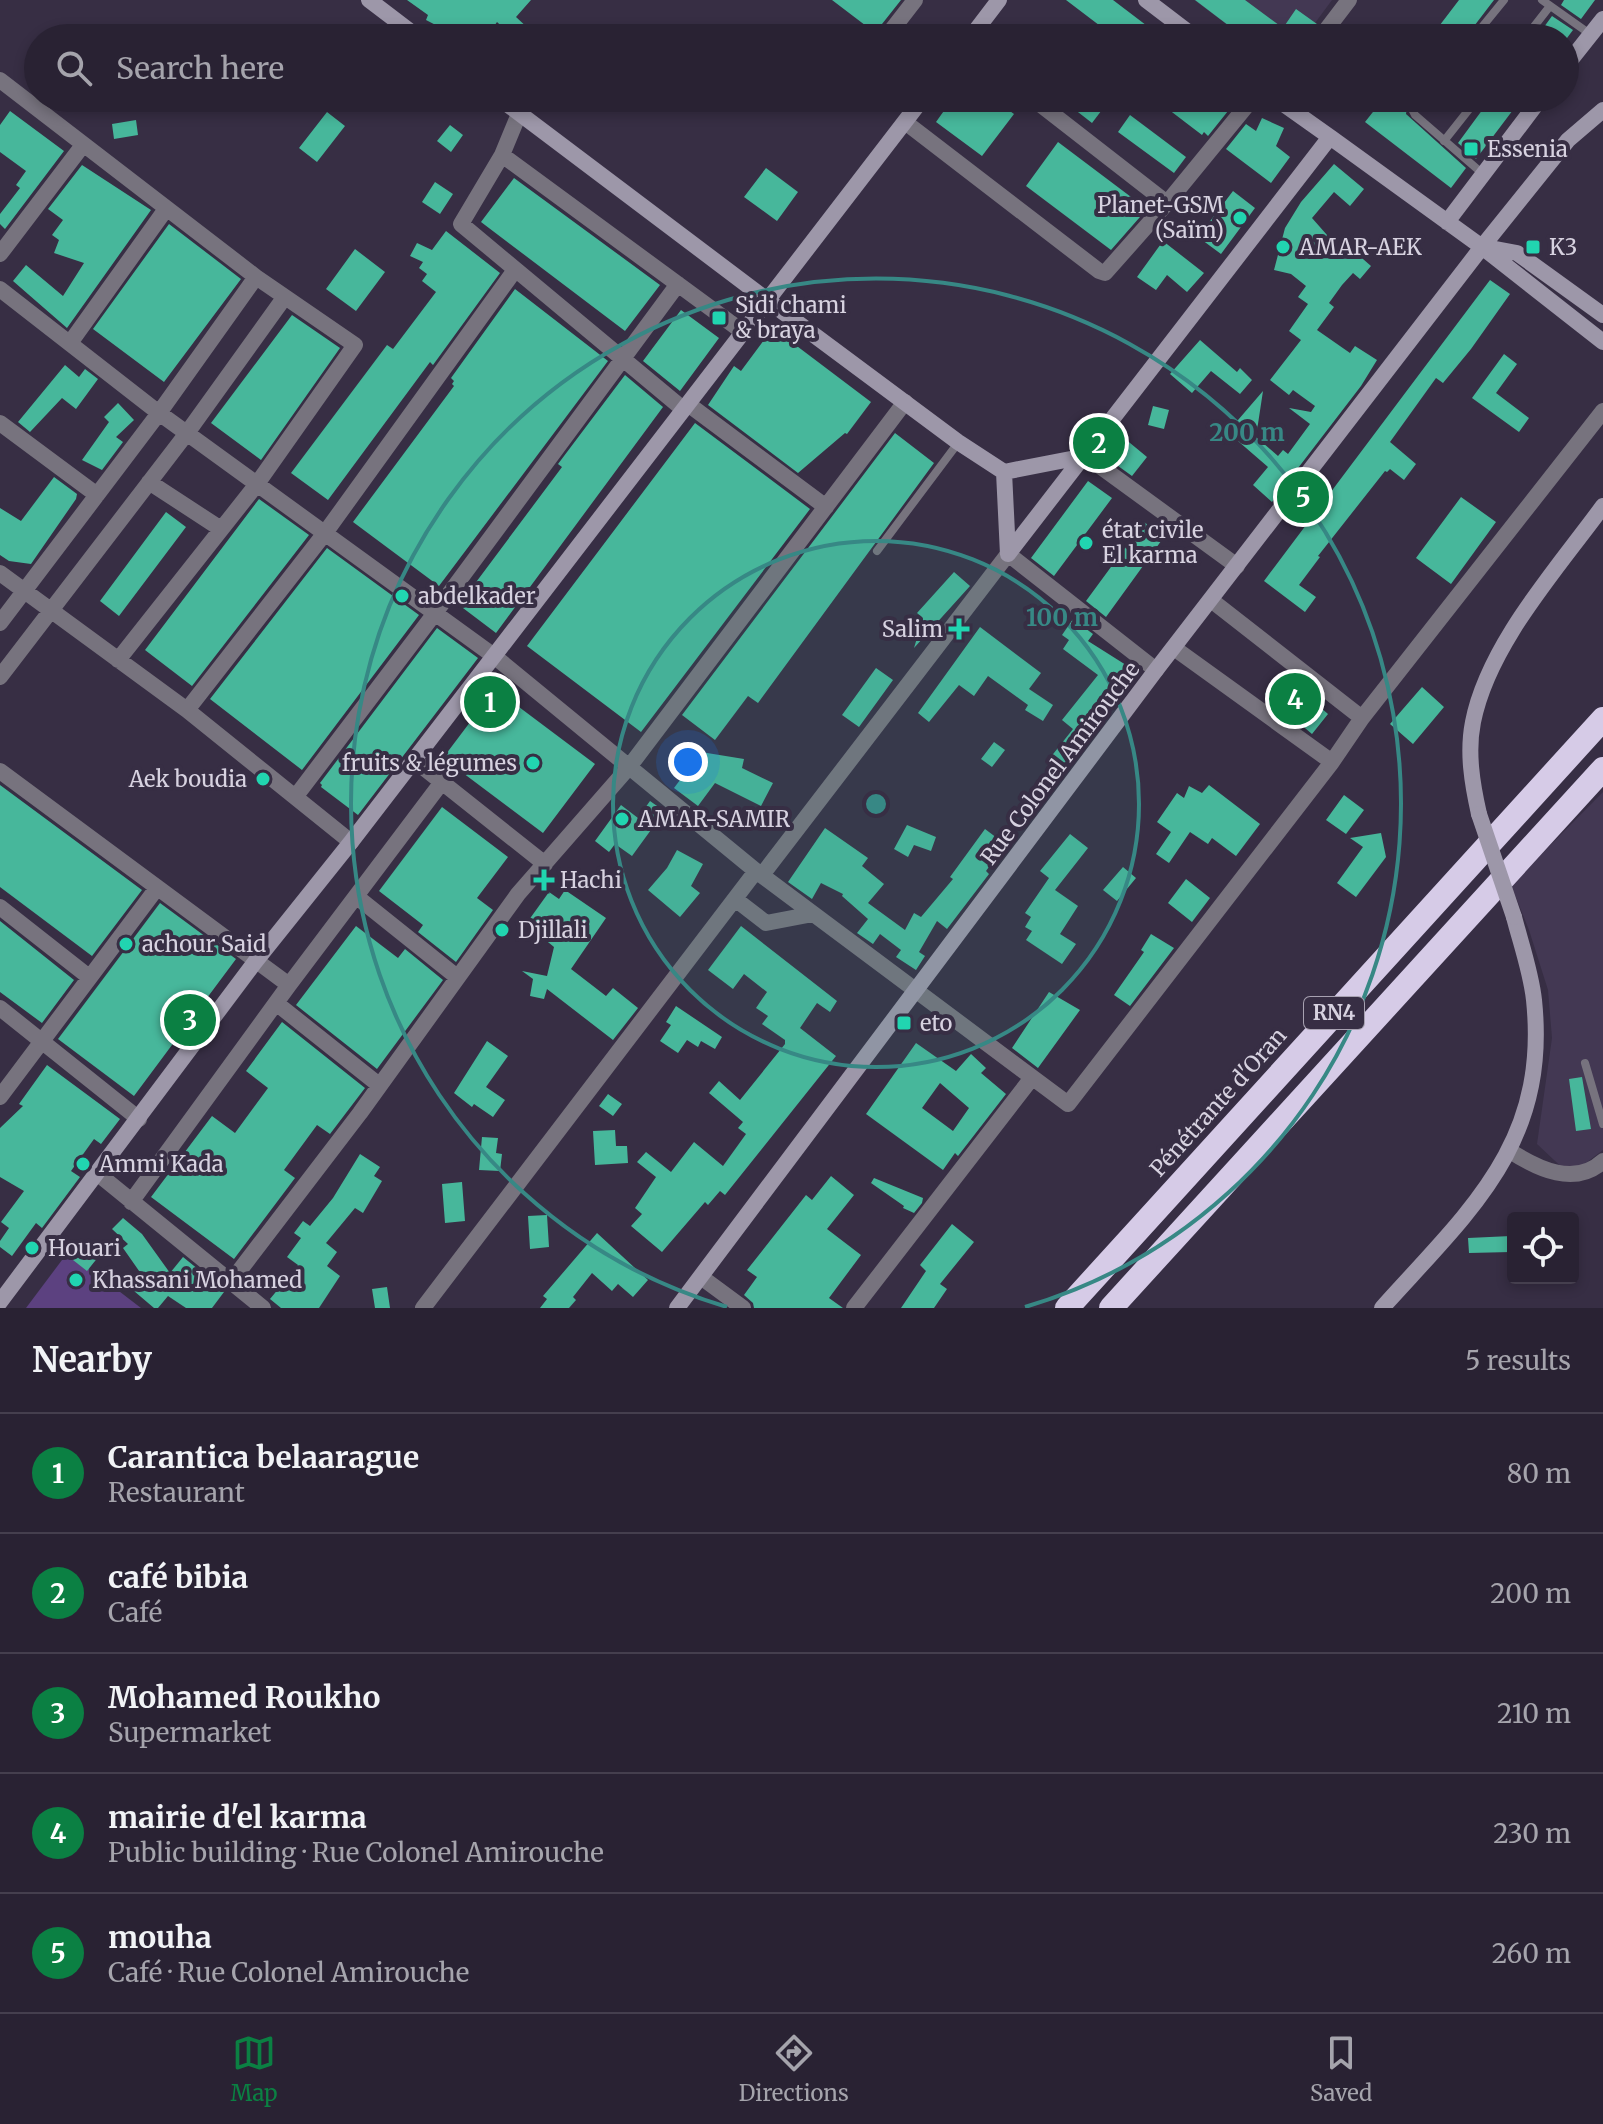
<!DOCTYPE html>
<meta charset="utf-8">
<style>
:root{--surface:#292233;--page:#312a3b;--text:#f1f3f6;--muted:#a5a4ac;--line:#453f4e;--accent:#0b8043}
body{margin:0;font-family:Merriweather,serif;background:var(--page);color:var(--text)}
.controls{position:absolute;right:24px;bottom:24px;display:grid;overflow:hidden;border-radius:8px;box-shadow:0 4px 12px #0003}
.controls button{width:72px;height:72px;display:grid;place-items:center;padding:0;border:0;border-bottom:2px solid var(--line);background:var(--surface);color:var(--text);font:40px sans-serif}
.you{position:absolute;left:688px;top:762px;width:28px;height:28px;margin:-20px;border:6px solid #fff;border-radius:50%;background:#1a73e8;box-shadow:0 0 0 12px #1a73e833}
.badge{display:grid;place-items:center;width:52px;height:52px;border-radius:50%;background:var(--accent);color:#fff;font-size:26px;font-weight:700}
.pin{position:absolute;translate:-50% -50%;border:4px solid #fff;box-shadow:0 2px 8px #0006}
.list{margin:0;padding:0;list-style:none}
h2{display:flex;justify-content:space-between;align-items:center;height:104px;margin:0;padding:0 32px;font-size:34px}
h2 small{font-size:26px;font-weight:400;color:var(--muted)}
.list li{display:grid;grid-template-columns:52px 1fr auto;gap:24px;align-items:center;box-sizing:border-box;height:120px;padding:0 32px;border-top:2px solid var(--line)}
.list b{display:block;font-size:30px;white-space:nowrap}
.list p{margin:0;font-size:26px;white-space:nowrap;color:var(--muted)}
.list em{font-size:26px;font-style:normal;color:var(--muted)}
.icon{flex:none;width:44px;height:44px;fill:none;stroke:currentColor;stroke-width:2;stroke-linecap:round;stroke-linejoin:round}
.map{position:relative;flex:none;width:1603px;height:1308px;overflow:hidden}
.search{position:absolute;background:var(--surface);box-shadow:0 4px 12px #0003;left:24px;right:24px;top:24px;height:88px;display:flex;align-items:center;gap:20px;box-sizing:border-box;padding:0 28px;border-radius:44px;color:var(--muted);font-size:30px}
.sheet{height:704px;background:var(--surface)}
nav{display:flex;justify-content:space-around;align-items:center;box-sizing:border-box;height:112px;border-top:2px solid var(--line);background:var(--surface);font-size:22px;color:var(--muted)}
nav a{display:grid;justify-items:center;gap:4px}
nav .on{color:var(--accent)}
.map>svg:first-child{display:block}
.built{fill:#433853}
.green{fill:#5c4180}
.building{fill:#47b79b;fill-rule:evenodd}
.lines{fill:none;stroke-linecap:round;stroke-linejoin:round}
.lane{stroke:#77737e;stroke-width:8}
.street{stroke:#77737e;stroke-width:16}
.secondary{stroke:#9d97a9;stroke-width:16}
.highway{stroke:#d6cbe7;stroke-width:24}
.secondary-bridge{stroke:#9d97a9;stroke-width:16}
.ring{fill:none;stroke:#378885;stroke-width:4}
.poi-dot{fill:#21d5b0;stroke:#372e44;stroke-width:3}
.labels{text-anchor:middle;stroke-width:8;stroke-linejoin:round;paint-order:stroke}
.shield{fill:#372e44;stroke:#a7a1b1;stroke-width:2}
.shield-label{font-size:20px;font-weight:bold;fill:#d7d2e0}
.poi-label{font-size:22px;fill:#d7d2e0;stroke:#372e44;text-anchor:start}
.street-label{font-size:22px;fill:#d7d2e0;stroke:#372e44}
.centre{fill:#378885;stroke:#372e44;stroke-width:4}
.ring-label{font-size:24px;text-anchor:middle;font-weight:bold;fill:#378885;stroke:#372e44;stroke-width:8;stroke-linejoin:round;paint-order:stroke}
</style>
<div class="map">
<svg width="1603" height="1308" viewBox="0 0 1603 1308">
<rect width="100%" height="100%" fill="#372e44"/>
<path class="built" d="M1194 0H1332L1304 38H1245Z
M1603 792V1150L1570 1175 1537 1144 1552 1038 1548 990 1529 930 1511 885Z"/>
<path class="green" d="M68 1252 141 1308H26Z"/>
<path class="building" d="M407 0H531L516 17 530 30 523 38H514L497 22 486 38H447L451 33 426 20 428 15Z
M832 0H901L882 24 878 35Z
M1066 0H1113L1163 38H1116Z
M1195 0H1245L1283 28 1296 9 1317 24 1307 38H1245Z
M1459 0H1494L1465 38H1430Z
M1564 0H1595L1581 19 1561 5Z
M1552 16 1573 30 1567 38H1536Z
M953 98H992L1014 114 982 156 936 122Z
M1060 98H1111L1092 123Z
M1171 98H1216L1228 111 1208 136 1204 132 1202 135 1164 106Z
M1384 98H1415L1407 107 1406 114 1466 168 1451 188 1365 122Z
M1491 98H1522L1476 159 1458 143Z
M10 111 64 151 5 229 0 224V214L20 188 16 185 26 171 0 152V125Z
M327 112 345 126 317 162 299 148Z
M1130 115 1186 157 1174 173 1118 132Z
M1262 118 1284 128 1276 146 1290 157 1271 183 1226 149 1246 124 1256 131Z
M136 120 138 135 114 139 112 124Z
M450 125 463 135 451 152 437 141Z
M1058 142 1147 209 1111 250 1026 186Z
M1334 164 1364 189 1350 206 1334 192 1312 218 1342 252 1347 245 1371 266 1360 279 1353 273 1342 285 1329 303 1334 307 1317 330 1350 353 1355 346 1377 360 1361 386 1272 502 1253 485 1268 467 1216 422 1232 427 1263 391 1256 437 1278 456 1283 450 1288 454 1310 424 1289 408 1311 412 1315 406 1293 390 1289 395 1270 380 1301 340 1289 331 1308 304 1298 297 1306 286 1291 274 1274 270 1285 228 1301 202Z
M82 165 151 210 67 328 13 281 26 265 63 296 84 263 54 253 59 240 52 235 63 220 48 209Z
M766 168 798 192 777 221 744 197Z
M514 178 660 285 625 331 481 222Z
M435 182 453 194 440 214 422 202Z
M1233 191 1255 208 1221 254 1198 237Z
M169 224 241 279 164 382 93 329Z
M446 231 500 273 433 365 430 362 328 500 291 473 387 345 393 349 436 292 422 281 427 274 419 268 423 262 410 256 417 243 432 250Z
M1163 241 1204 273 1187 292 1167 275 1156 290 1137 277Z
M355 249 385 272 356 311 326 289Z
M1490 280 1510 294 1471 349 1443 383 1436 378 1390 442 1416 464 1404 480 1390 469 1387 472 1385 471 1318 556 1320 557 1299 585 1316 597 1305 612 1264 581Z
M515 289 608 361 439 586 353 522 454 386 452 384 454 381 451 378Z
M681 310 719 338 680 391 643 361Z
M292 315 340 348 261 460 211 423Z
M773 328 871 402 847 434 845 433 798 473 708 405 734 366 741 371Z
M1200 340 1237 372 1240 368 1252 380 1240 394 1211 371 1192 393 1170 374Z
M1504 354 1517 364 1496 393 1529 418 1519 432 1472 398Z
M65 365 79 377 85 369 98 379 76 409 62 398 30 432 18 422Z
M625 375 663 407 496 633 459 605 562 467 558 464Z
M118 403 134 420 116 437 123 442 102 470 82 460 109 422 104 417Z
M1153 406 1169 410 1164 429 1148 425Z
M695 423 810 509 641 732 527 646Z
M895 433 934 463 758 703 748 696 715 740 682 715Z
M1124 438 1147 457 1132 476 1107 458Z
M54 477 77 494 76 499 31 564 9 561 0 555V508L21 521Z
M1088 481 1112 498 1054 576 1031 558Z
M1461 497 1496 522 1451 584 1416 558Z
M259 499 309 535 192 686 145 650Z
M166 512 186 527 119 616 100 601Z
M1144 522 1164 537 1106 617 1086 601Z
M327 548 419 615 302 770 210 699Z
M954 572 970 586 914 648 923 618 917 613Z
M1073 619 1093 634 1088 641 1126 665 1094 712 1097 715 1082 734 1089 740 1063 776 1046 763 1073 729 1062 720 1098 675 1063 649 1069 640 1062 635Z
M980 627 1041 673 1029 689 1053 705 1043 721 1025 710 1028 705 988 676 974 696 959 685 929 722 918 713Z
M437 628 478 658 358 815 321 787 322 785 320 783Z
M876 668 893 680 859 727 842 715Z
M1282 674 1328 714 1312 734 1265 694Z
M1422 687 1444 707 1413 744 1390 724Z
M495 689 595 764 543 833 443 758Z
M994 742 1005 750 992 767 981 759Z
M701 752 744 759 742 768 773 783 761 806 715 783 698 806 674 788Z
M0 785 142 890 92 956 0 887Z
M1209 785 1260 824 1236 856 1212 838 1208 844 1190 832 1169 863 1156 854 1171 832 1157 822 1177 793 1184 798 1189 786 1202 793Z
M1344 795 1364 810 1346 834 1326 820Z
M650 801 667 813 659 825 656 823 632 856 615 844 609 852 595 841 621 805 638 818Z
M442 807 508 857 477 898 493 910 456 962 418 932 423 925 379 891Z
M907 825 936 837 931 851 914 845 908 857 894 849Z
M825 828 868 858 862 866 884 884 868 903 905 930 914 913 921 917 953 879 950 877 985 829 1005 844 986 871 989 874 947 929 937 921 919 952 925 956 916 970 896 957 901 950 880 934 873 944 857 933 868 919 842 896 843 894 821 883 812 899 788 882Z
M1381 833 1386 857 1356 897 1337 883 1363 847 1350 838Z
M1070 834 1088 848 1055 890 1078 906 1060 934 1076 944 1062 964 1026 940 1032 931 1025 927 1031 917 1025 913 1049 878 1040 871Z
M677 850 703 864 691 886 700 893 680 917 648 890 667 868Z
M1123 867 1136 878 1117 901 1103 890Z
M1186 879 1210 898 1192 922 1168 903Z
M565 890 606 918 571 969 606 996 613 988 638 1008 613 1040 547 989 544 999 530 996 533 979 522 971 547 976 554 947 526 924 549 892 559 899Z
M160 903 236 959 134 1096 58 1039Z
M0 921 74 980 42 1023 0 992Z
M356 926 398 958 405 949 443 980 377 1069 296 1005Z
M741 926 837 1001 830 1012 817 1003 800 1028 836 1056 725 1195 720 1191 708 1205 705 1202 662 1252 631 1226 642 1214 635 1208 656 1177 637 1162 646 1152 671 1172 694 1142 723 1166 746 1134 738 1128 743 1122 709 1093 719 1081 740 1100 785 1044V1040L762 1024 768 1016 756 1008 767 992 744 974 733 989 708 970Z
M1151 934 1174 948 1130 1006 1114 995 1144 952 1141 950Z
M1049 992 1080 1010 1038 1068 1012 1048Z
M676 1006 722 1037 715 1049 701 1041 698 1047 687 1040 678 1053 660 1041 671 1025 666 1022Z
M282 1022 365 1088 330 1134 317 1125 284 1170 295 1178 234 1259 151 1197 212 1116 235 1133 268 1088 246 1071Z
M487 1041 508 1056 486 1087 505 1100 493 1117 474 1104 472 1107 454 1093Z
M916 1043 956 1071 971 1054 986 1068 981 1073 1006 1094 958 1156 955 1153 943 1170 866 1114ZM940 1083 969 1108 953 1131 922 1108Z
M47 1065 120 1119 101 1144 94 1139 71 1171 80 1177 42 1228 36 1223 12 1256 0 1247V1241L9 1228 1 1222 24 1191 0 1177V1128L23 1106 19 1104Z
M1582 1077 1591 1129 1576 1131 1569 1079Z
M608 1094 622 1104 613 1116 599 1106Z
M615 1130 616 1146H627L628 1163 595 1165 593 1131Z
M482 1137 498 1138 496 1153 502 1154 500 1171 479 1170Z
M360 1154 380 1167 374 1176 382 1181 363 1213 355 1208 326 1243 337 1252 327 1266 340 1276 319 1308H281L270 1299 298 1265 287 1257 301 1238 294 1233 303 1221 310 1226 333 1198Z
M831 1176 854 1195 827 1229 861 1255 829 1298 843 1308H754L753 1303 744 1295 757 1277 747 1270 806 1195 812 1200Z
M874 1178 923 1198 922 1203 914 1213 903 1208 904 1206 871 1183Z
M462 1182 465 1221 445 1223 442 1184Z
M547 1215 549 1247 530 1249 528 1216Z
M123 1218 142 1234 170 1273 183 1257 220 1287 224 1292 212 1308H186L168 1296 158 1308H154L134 1291 144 1278 123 1248 128 1244 112 1229Z
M952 1224 974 1242 940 1284 947 1289 934 1308H901L926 1271 920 1265Z
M597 1233 648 1280 633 1297 618 1284 612 1291 592 1273 573 1297 576 1300 569 1308H540L547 1299 543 1296Z
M1511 1236V1252L1469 1253 1468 1238Z
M86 1245 99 1256 87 1271 73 1260Z
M387 1287 390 1308H375L372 1289Z"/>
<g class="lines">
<path class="lane" d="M1542 0 1590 34
M1473 38 1504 0
M1525 38 1550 6
M1424 98 1413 111 1415 115 1483 174
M1444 141 1478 98
M877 551 958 443
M1585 1063 1603 1124"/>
<path class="street" d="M900 38 891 31 915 0
M1320 38 1349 0
M0 80 256 277 355 345 257 484 118 660
M1032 98 1167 203 1253 98
M519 114 502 155 461 224 683 409
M905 122 1099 271 1105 273 1167 203
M502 155 743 332
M0 254 83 145
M0 289 159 413 494 656 756 871 1068 1104 1332 762 1362 718 1603 411
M70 343 166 209
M688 404 826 507
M0 423 97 495
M1086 456 1237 566
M149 482 221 529
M0 573 187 710 351 842
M1211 600 1362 718
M0 623 159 413 256 277
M1174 648 1332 762
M0 677 187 433 284 298
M187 710 325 533 515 270
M414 760 545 864
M0 771 289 985
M296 796 435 613 678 284
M762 875 1008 554 1156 670
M357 897 457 977
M735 899 766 923 813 914
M0 907 89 977
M276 1003 379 1085
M0 1008 139 1119
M0 1097 157 888
M1510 1151C1538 1169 1575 1187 1603 1161
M97 1173 263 1308
M131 1202 289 985 442 782
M701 1277 743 1308
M230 1283 360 1113 518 894 629 767 905 402
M423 1308 756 871
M854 1308 1031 1079"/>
<path class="secondary" d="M369 0 419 38
M1146 0 1196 38
M970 38 999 0
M1565 67 1603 19
M499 98 767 300 958 442 1004 472 1086 456
M1275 98 1330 137
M1447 222 1541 98
M1485 247 1517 253 1603 315
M1004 472 1008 554
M1008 554 1330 137 1482 247 1603 342
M1479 814C1472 783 1467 752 1473 722 1488 645 1557 569 1603 506
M0 1302 255 962 351 842 923 98
M677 1308 1156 670 1482 247 1568 140 1603 110
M1382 1308C1470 1210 1549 1144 1534 1000 1531 972 1521 944 1514 917"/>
<path class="highway" d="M1067 1308 1603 719
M1111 1308 1603 769"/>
<path class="secondary-bridge" d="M1479 814 1514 917"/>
</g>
<circle cx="876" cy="804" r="263" fill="#378885" fill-opacity=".12"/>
<g class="ring">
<circle cx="876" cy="804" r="263"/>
<path d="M727 1307A525 525 0 1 1 1025 1307"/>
</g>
<g class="poi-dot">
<rect x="1463" y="141" width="16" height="16" rx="4"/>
<circle cx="1240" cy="218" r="8"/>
<circle cx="1283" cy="247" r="8"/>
<rect x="1525" y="239" width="16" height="16" rx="4"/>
<rect x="711" y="310" width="16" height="16" rx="4"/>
<circle cx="1086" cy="543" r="8"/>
<circle cx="402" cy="596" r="8"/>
<path d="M955 617h8v8h8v8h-8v8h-8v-8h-8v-8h8z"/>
<circle cx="533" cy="763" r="8"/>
<circle cx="263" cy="779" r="8"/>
<circle cx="622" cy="819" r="8"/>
<path d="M540 868h8v8h8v8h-8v8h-8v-8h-8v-8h8z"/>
<circle cx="502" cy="930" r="8"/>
<circle cx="126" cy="944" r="8"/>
<rect x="896" y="1015" width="16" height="16" rx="4"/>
<circle cx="83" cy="1164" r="8"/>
<circle cx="32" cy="1248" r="8"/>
<circle cx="76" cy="1280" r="8"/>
</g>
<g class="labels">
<rect class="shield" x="1304" y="997" width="60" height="32" rx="6"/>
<g class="shield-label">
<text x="1334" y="1020">RN4</text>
</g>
<g class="poi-label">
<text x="1487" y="157">Essenia</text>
<text x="1224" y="213" text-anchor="end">Planet-GSM<tspan x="1224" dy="25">(Saïm)</tspan></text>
<text x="1299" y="255">AMAR-AEK</text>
<text x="1549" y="255">K3</text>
<text x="735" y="313">Sidi chami<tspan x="735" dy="25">&amp; braya</tspan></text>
<text x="1102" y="538">état civile<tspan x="1102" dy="25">El karma</tspan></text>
<text x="418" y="604">abdelkader</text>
<text x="943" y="637" text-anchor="end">Salim</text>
<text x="517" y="771" text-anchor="end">fruits &amp; légumes</text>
<text x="247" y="787" text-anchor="end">Aek boudia</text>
<text x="638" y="827">AMAR-SAMIR</text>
<text x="560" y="888">Hachi</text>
<text x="518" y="938">Djillali</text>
<text x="142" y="952">achour Said</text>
<text x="920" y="1031">eto</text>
<text x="99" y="1172">Ammi Kada</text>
<text x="48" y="1256">Houari</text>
<text x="92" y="1288">Khassani Mohamed</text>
</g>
<g class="street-label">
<text transform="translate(1060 763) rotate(-53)" y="8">Rue Colonel Amirouche</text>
<text transform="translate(1218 1102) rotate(-48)" y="8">Pénétrante d'Oran</text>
</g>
</g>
<circle cx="876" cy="804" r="12" class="centre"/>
<g class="ring-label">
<text x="1247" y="441">200 m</text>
<text x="1062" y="626">100 m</text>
</g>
</svg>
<div class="controls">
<button><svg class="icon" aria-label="locate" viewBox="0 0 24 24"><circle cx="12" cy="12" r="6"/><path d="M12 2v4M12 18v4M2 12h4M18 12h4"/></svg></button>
</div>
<div class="you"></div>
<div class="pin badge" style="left:490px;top:702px">1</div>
<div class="pin badge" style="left:1099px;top:443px">2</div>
<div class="pin badge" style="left:190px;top:1020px">3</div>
<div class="pin badge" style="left:1295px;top:699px">4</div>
<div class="pin badge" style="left:1303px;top:497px">5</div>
<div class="search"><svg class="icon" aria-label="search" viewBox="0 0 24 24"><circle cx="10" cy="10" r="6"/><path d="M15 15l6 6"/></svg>Search here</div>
</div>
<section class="sheet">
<h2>Nearby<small>5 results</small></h2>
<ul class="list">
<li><span class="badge">1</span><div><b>Carantica belaarague</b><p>Restaurant</p></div><em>80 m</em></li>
<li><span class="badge">2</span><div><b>café bibia</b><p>Café</p></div><em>200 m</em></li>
<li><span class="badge">3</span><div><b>Mohamed Roukho</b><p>Supermarket</p></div><em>210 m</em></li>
<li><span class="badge">4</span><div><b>mairie d'el karma</b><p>Public building · Rue Colonel Amirouche</p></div><em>230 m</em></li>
<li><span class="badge">5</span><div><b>mouha</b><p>Café · Rue Colonel Amirouche</p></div><em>260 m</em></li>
</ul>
</section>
<nav>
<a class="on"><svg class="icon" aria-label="map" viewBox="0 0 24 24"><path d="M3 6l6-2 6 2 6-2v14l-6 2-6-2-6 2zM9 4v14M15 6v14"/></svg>Map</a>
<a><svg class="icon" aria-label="directions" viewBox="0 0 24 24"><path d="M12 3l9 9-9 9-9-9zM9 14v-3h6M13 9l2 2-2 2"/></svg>Directions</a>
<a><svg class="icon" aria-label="saved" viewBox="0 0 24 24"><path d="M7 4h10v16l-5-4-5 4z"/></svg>Saved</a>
</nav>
